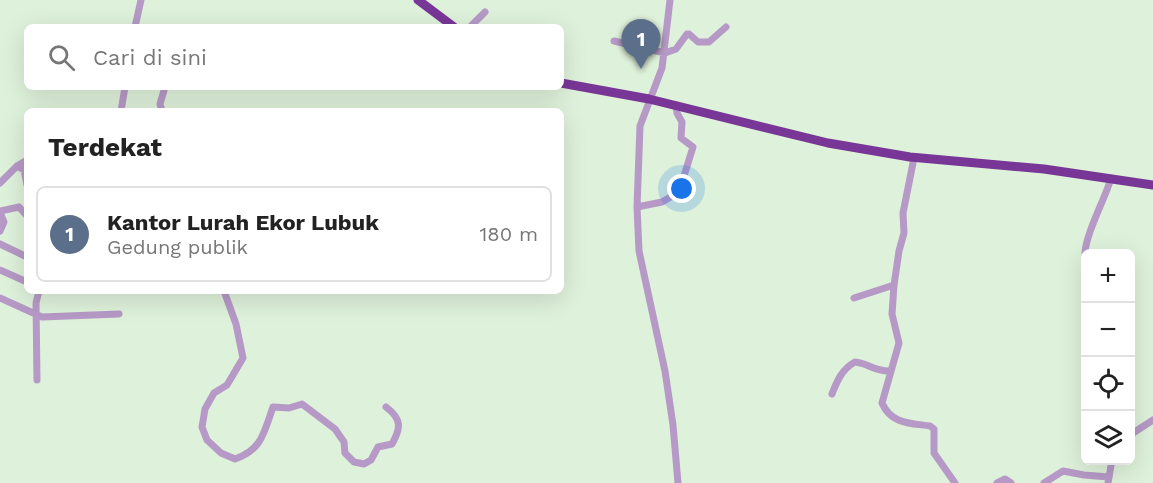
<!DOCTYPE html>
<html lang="id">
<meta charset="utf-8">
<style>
:root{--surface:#fff;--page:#f2f2f2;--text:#222;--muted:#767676;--line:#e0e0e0;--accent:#a154c5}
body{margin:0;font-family:"Work Sans",sans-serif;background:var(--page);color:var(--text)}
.controls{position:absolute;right:18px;bottom:18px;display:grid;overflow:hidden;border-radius:9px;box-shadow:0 6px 24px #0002}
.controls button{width:54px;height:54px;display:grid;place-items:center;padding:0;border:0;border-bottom:2px solid var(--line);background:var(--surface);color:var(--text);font:30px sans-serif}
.you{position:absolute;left:682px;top:189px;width:21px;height:21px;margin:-15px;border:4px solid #fff;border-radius:50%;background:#1a73e8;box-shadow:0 0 0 9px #1a73e833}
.badge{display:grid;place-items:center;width:39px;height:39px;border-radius:50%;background:var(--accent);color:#fff;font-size:20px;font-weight:700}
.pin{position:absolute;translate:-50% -50px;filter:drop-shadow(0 2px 3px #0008)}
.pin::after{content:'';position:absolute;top:32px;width:21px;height:18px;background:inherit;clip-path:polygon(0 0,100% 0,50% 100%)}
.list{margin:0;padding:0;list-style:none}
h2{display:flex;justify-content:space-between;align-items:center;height:78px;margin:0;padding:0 24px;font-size:26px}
h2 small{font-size:20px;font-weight:400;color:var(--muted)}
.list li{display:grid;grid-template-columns:39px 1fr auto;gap:18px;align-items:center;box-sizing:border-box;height:96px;margin:0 12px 12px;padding:0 12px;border:2px solid var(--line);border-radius:9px}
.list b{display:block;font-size:22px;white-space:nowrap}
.list p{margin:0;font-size:20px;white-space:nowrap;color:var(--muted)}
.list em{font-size:20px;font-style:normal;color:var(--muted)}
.icon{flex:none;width:33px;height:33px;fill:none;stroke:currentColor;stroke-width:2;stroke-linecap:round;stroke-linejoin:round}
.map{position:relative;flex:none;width:1153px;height:483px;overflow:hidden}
.search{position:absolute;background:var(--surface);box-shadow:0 6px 24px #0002;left:24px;top:24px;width:540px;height:66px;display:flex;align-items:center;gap:15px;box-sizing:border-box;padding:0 21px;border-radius:9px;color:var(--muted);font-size:22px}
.panel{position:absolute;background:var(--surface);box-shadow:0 6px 24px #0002;left:24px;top:108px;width:540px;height:186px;border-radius:9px}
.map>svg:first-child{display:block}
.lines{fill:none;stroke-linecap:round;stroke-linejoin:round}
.minor{stroke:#b699c6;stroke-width:7}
.highway{stroke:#783696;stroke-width:9}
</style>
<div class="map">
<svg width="1153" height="483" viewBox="0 0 1153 483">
<rect width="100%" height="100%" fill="#def1da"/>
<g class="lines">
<path class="minor" d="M670 0 662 68 640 126 637 207 639 251 665 371 673 425 678 483
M135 27 141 0
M470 27 485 12
M614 41 665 53 676 49 687 34H689L698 42H709L726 27
M121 111 125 87
M162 111 160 104 165 87
M914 158 903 213 904 233 899 251 894 285 892 314 899 343 882 403C891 424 910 423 930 426L934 429V453L955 483
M17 166 24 170 27 185
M0 183 17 166 27 160
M637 207 662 202 679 192 693 147 681 138 682 122 677 113 676 105
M0 211 19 207 27 216
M0 212 4 222 0 231
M0 244 27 257
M1086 262C1079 245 1106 198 1111 178
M0 270 27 282
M224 291 236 324 243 358 227 385 214 393 205 409 202 427 207 440 221 453 235 459C262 450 264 432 273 407L289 408 302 404 335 429 344 442 345 453 354 462 364 464 371 460 378 447 392 444C401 428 402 419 386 407
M0 298 42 317 119 314
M854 298 894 285
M37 380 36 303 39 291
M832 394C837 381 842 369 855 362 868 363 873 371 889 371
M1130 435 1153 420
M997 483 1005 479 1011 483
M1044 483 1063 471 1084 475 1109 477
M1108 483 1112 460"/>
<path class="highway" d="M418 0 454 27
M561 83 649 99 828 143 910 157 1044 169 1153 185"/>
</g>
</svg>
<div class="controls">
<button>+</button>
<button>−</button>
<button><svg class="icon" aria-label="locate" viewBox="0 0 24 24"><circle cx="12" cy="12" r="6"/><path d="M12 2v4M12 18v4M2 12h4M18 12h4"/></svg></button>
<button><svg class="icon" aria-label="layers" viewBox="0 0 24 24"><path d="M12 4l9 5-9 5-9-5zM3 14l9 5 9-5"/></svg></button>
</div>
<div class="you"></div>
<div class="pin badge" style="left:641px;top:69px;background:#5c6f8a">1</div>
<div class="search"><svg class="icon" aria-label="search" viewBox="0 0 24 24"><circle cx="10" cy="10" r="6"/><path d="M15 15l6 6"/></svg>Cari di sini</div>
<section class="panel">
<h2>Terdekat<small></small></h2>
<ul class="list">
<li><span class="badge" style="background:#5c6f8a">1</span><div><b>Kantor Lurah Ekor Lubuk</b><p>Gedung publik</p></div><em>180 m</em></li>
</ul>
</section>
</div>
